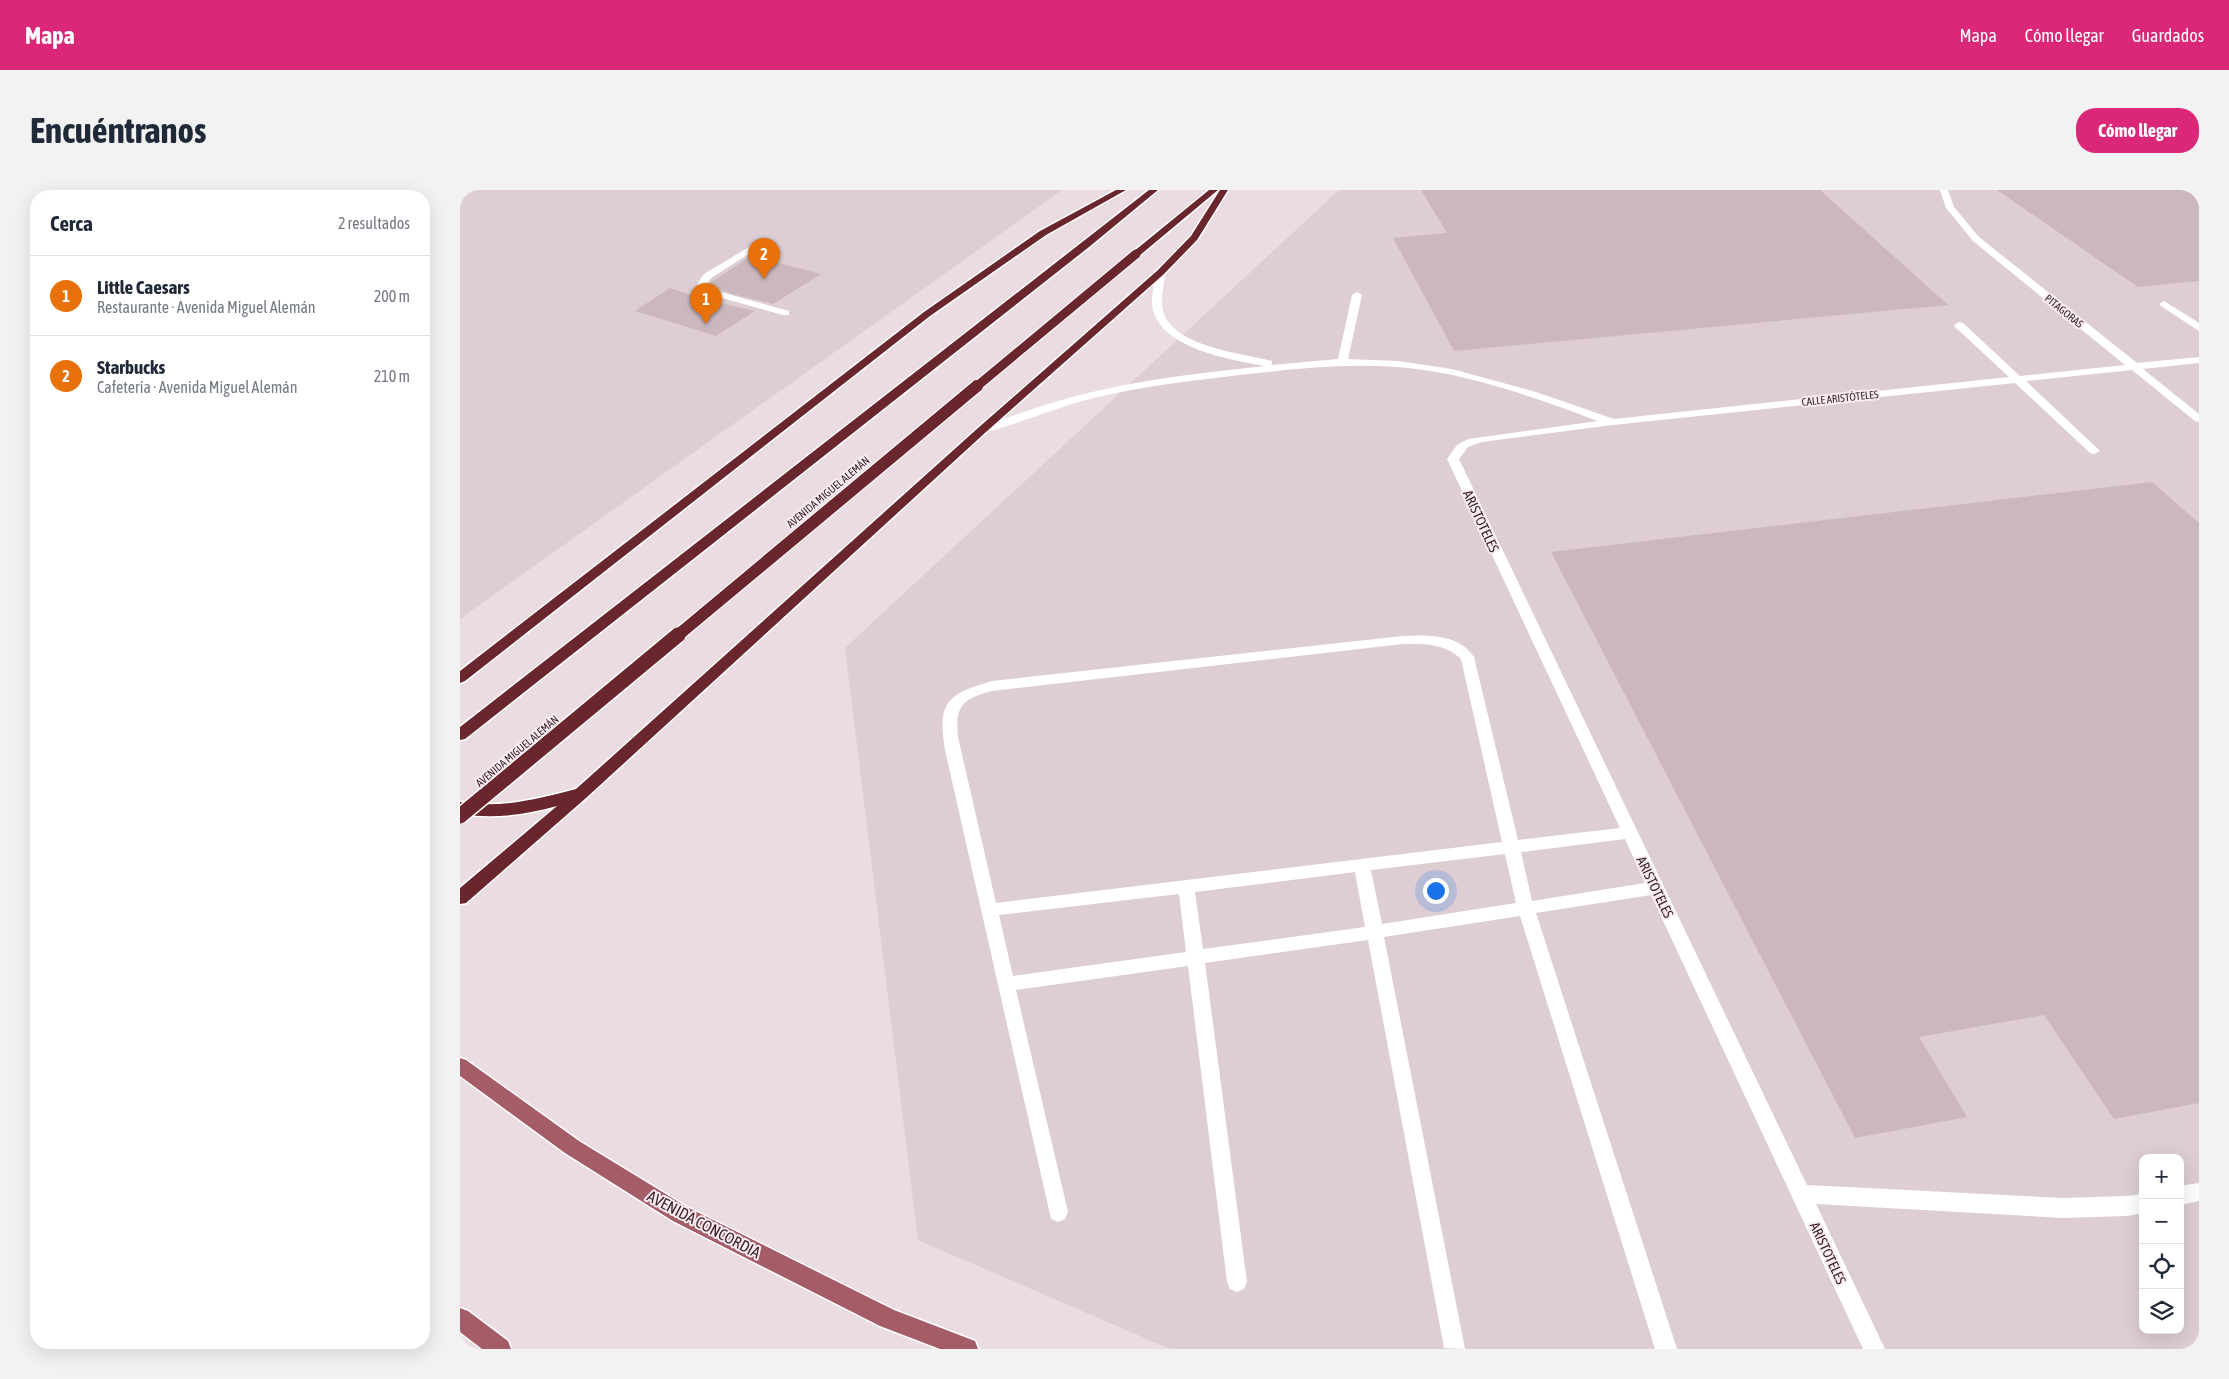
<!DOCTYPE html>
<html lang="es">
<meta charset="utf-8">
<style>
:root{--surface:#fff;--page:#f2f2f3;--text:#1f2937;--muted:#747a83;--line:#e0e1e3;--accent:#db2777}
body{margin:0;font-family:"Asap Condensed",sans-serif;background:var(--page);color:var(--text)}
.controls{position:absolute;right:15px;bottom:15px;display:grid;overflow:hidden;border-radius:10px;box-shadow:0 5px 20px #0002}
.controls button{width:45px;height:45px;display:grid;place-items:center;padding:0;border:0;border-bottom:1px solid var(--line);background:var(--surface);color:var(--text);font:25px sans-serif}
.you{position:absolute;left:975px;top:700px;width:18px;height:18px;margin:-12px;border:4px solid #fff;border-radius:50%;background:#1a73e8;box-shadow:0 0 0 8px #1a73e833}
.badge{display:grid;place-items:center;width:32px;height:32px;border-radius:50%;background:var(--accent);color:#fff;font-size:16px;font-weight:700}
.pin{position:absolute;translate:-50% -41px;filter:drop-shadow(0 1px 2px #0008)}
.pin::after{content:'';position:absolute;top:26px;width:18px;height:15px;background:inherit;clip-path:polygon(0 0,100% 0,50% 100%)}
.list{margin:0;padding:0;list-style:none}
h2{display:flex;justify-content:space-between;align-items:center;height:65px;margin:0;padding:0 20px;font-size:21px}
h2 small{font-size:16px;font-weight:400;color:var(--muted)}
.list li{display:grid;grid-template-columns:32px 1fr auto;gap:15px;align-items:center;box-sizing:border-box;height:80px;padding:0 20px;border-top:1px solid var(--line)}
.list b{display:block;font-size:19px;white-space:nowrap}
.list p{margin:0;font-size:16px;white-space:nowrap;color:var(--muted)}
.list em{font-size:16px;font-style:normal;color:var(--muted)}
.icon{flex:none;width:28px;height:28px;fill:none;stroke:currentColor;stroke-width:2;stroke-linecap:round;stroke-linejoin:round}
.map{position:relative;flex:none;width:1739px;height:1159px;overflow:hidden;border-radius:20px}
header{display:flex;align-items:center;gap:30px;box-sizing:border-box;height:70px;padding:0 25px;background:var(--accent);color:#fff}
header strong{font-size:24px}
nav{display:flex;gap:28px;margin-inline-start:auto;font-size:18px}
.intro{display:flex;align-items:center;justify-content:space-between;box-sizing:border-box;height:120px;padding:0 30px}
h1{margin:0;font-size:35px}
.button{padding:12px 22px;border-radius:20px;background:var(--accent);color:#fff;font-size:18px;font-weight:700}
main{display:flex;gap:30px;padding:0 30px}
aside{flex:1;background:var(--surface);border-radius:20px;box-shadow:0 5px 20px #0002}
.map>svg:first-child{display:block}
.built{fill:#decdd3;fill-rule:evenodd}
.building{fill:#cbb8bf}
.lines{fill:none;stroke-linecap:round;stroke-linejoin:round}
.major-casing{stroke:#fff;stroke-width:3}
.highway-casing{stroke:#fff;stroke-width:3}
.minor{fill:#fff;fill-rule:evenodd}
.major{fill:#a45c67;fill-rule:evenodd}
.highway{fill:#69262d;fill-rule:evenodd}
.highway-bridge-far2-casing{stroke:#fff;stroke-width:11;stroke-linecap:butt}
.highway-bridge-far1-casing{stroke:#fff;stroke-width:14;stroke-linecap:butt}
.highway-bridge-casing{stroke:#fff;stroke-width:18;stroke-linecap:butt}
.highway-bridge-far2{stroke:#69262d;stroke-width:9}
.highway-bridge-far1{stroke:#69262d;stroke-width:12}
.highway-bridge{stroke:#69262d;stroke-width:15}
.labels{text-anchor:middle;stroke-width:4;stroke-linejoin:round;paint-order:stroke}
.far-street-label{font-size:11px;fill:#3a1d22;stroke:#f7ecf1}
.street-label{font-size:14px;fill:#3a1d22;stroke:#f7ecf1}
.near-street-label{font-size:16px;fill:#3a1d22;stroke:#f7ecf1}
</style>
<header>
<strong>Mapa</strong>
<nav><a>Mapa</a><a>Cómo llegar</a><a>Guardados</a></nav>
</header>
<div class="intro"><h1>Encuéntranos</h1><a class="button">Cómo llegar</a></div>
<main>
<aside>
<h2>Cerca<small>2 resultados</small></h2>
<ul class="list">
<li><span class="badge" style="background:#e8710a">1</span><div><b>Little Caesars</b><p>Restaurante · Avenida Miguel Alemán</p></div><em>200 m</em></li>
<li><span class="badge" style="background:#e8710a">2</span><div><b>Starbucks</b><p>Cafetería · Avenida Miguel Alemán</p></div><em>210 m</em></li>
</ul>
</aside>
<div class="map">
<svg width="1739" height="1159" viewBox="0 0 1739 1159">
<rect width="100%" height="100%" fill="#eadce1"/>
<path class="built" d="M0 0H602L0 429Z
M879 0H1739V1159H710L458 1050 385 458ZM1683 968H1720V1140H1683Z"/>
<path class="building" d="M961 0H1360L1488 115 994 161 933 48 987 43Z
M1537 0H1739V91L1678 97Z
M291 66 361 84 313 114 272 104 248 94Z
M210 98 247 110 295 121 256 146 175 121Z
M1692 292 1739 333V913L1654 929 1584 825 1459 847 1507 927 1395 948 1091 362Z"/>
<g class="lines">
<defs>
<path id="major" d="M0 868 6 870 119 951 227 1017 434 1120 515 1151 518 1159H480L420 1136 213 1031 105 963 0 886Z
M0 1118 8 1121 48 1151 51 1159H22L0 1142Z"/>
<path id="highway" d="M656 0H666L586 45 470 126 5 491 0 493V481L464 122 580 41Z
M689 0H698L629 57 5 549 0 550V537Z
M749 0H758L679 66H673V62Z
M760 0H768L737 50 704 84 526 242 126 608 6 713 0 714V698L97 616C64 625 34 629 0 624V612C41 619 77 609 116 599L518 238 698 80 731 46Z"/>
</defs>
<use href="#major" class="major-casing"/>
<use href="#highway" class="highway-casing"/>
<path class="minor" d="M1480 0H1488L1494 17 1519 47 1677 173 1739 167V173L1683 179 1739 224V232L1735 231 1672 180 1566 191 1638 259 1640 261 1634 264 1630 263 1555 193 1153 235 1022 252 1008 257 999 269 1347 995 1603 1008 1667 1006 1683 1004V1023L1667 1026 1603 1028 1356 1014 1425 1159H1403L1191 705 1076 723 1217 1159H1195L1060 726 924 747 1005 1159 984 1158 908 750 745 773 787 1092 784 1099 777 1102 770 1099 767 1092 728 776 556 800 608 1022 605 1029 598 1032 591 1029 485 560C477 512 487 504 532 491L943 446C967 445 999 444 1014 467L1058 650 1160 638 987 269 997 255 1008 249 1138 231C1082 210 1024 189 964 180 902 171 842 178 780 185 731 191 682 196 634 208 596 217 560 234 522 243L516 240 518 238C560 223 602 208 646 199 699 187 752 182 805 176 772 170 703 159 693 120 690 108 695 94 696 82L701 79 706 82C704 94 700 108 703 121 713 157 782 163 812 171V175L878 169 892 105 897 102 902 105 888 169 938 171 992 179 1076 202 1154 229 1549 187 1495 137 1494 135 1499 132 1503 133 1560 186 1665 175 1513 51 1486 18ZM943 454C965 454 984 453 1001 469L1042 652 536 713 498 547C495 516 502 509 532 501ZM1165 649 1185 693 1072 711 1061 662ZM1045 664 1056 713 922 734 911 680ZM895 682 905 737 743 759 735 702ZM719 704 726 762 553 786 539 725Z
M289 57 294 60 292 62 251 88 247 94 250 99 329 121V125H323L244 103 237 94 244 84Z
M1704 111 1739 133V141L1701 116 1699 114Z
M1739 993V1011L1720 1015V996Z"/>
<use href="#major" class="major"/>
<use href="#highway" class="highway"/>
<defs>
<path id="highway-bridge-far2" d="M516 197 676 64"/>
<path id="highway-bridge-far1" d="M217 446 517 196"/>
<path id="highway-bridge" d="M0 626 218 445"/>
</defs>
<use href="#highway-bridge-far2" class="highway-bridge-far2-casing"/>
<use href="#highway-bridge-far1" class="highway-bridge-far1-casing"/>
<use href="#highway-bridge" class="highway-bridge-casing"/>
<use href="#highway-bridge-far2" class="highway-bridge-far2"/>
<use href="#highway-bridge-far1" class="highway-bridge-far1"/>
<use href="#highway-bridge" class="highway-bridge"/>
</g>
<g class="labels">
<g class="far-street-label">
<text transform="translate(1604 121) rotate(39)" y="4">PITAGORAS</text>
<text transform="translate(1380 208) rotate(-6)" y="4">CALLE ARISTÓTELES</text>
<text transform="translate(368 302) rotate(-40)" y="4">AVENIDA MIGUEL ALEMÁN</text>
<text transform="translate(57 561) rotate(-40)" y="4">AVENIDA MIGUEL ALEMÁN</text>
</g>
<g class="street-label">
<text transform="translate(1021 331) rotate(65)" y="5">ARISTOTELES</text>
<text transform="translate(1195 697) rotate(64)" y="5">ARISTOTELES</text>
<text transform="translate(1368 1063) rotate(65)" y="5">ARISTOTELES</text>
</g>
<g class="near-street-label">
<text transform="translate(244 1034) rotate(28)" y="6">AVENIDA CONCORDIA</text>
</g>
</g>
</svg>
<div class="controls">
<button>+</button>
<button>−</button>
<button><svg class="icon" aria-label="locate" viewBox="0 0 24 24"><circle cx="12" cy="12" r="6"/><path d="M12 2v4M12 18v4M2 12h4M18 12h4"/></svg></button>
<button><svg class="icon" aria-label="layers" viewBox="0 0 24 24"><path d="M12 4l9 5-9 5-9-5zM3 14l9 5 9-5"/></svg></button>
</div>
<div class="you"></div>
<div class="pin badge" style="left:246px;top:134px;background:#e8710a">1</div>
<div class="pin badge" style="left:304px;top:89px;background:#e8710a">2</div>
</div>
</main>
